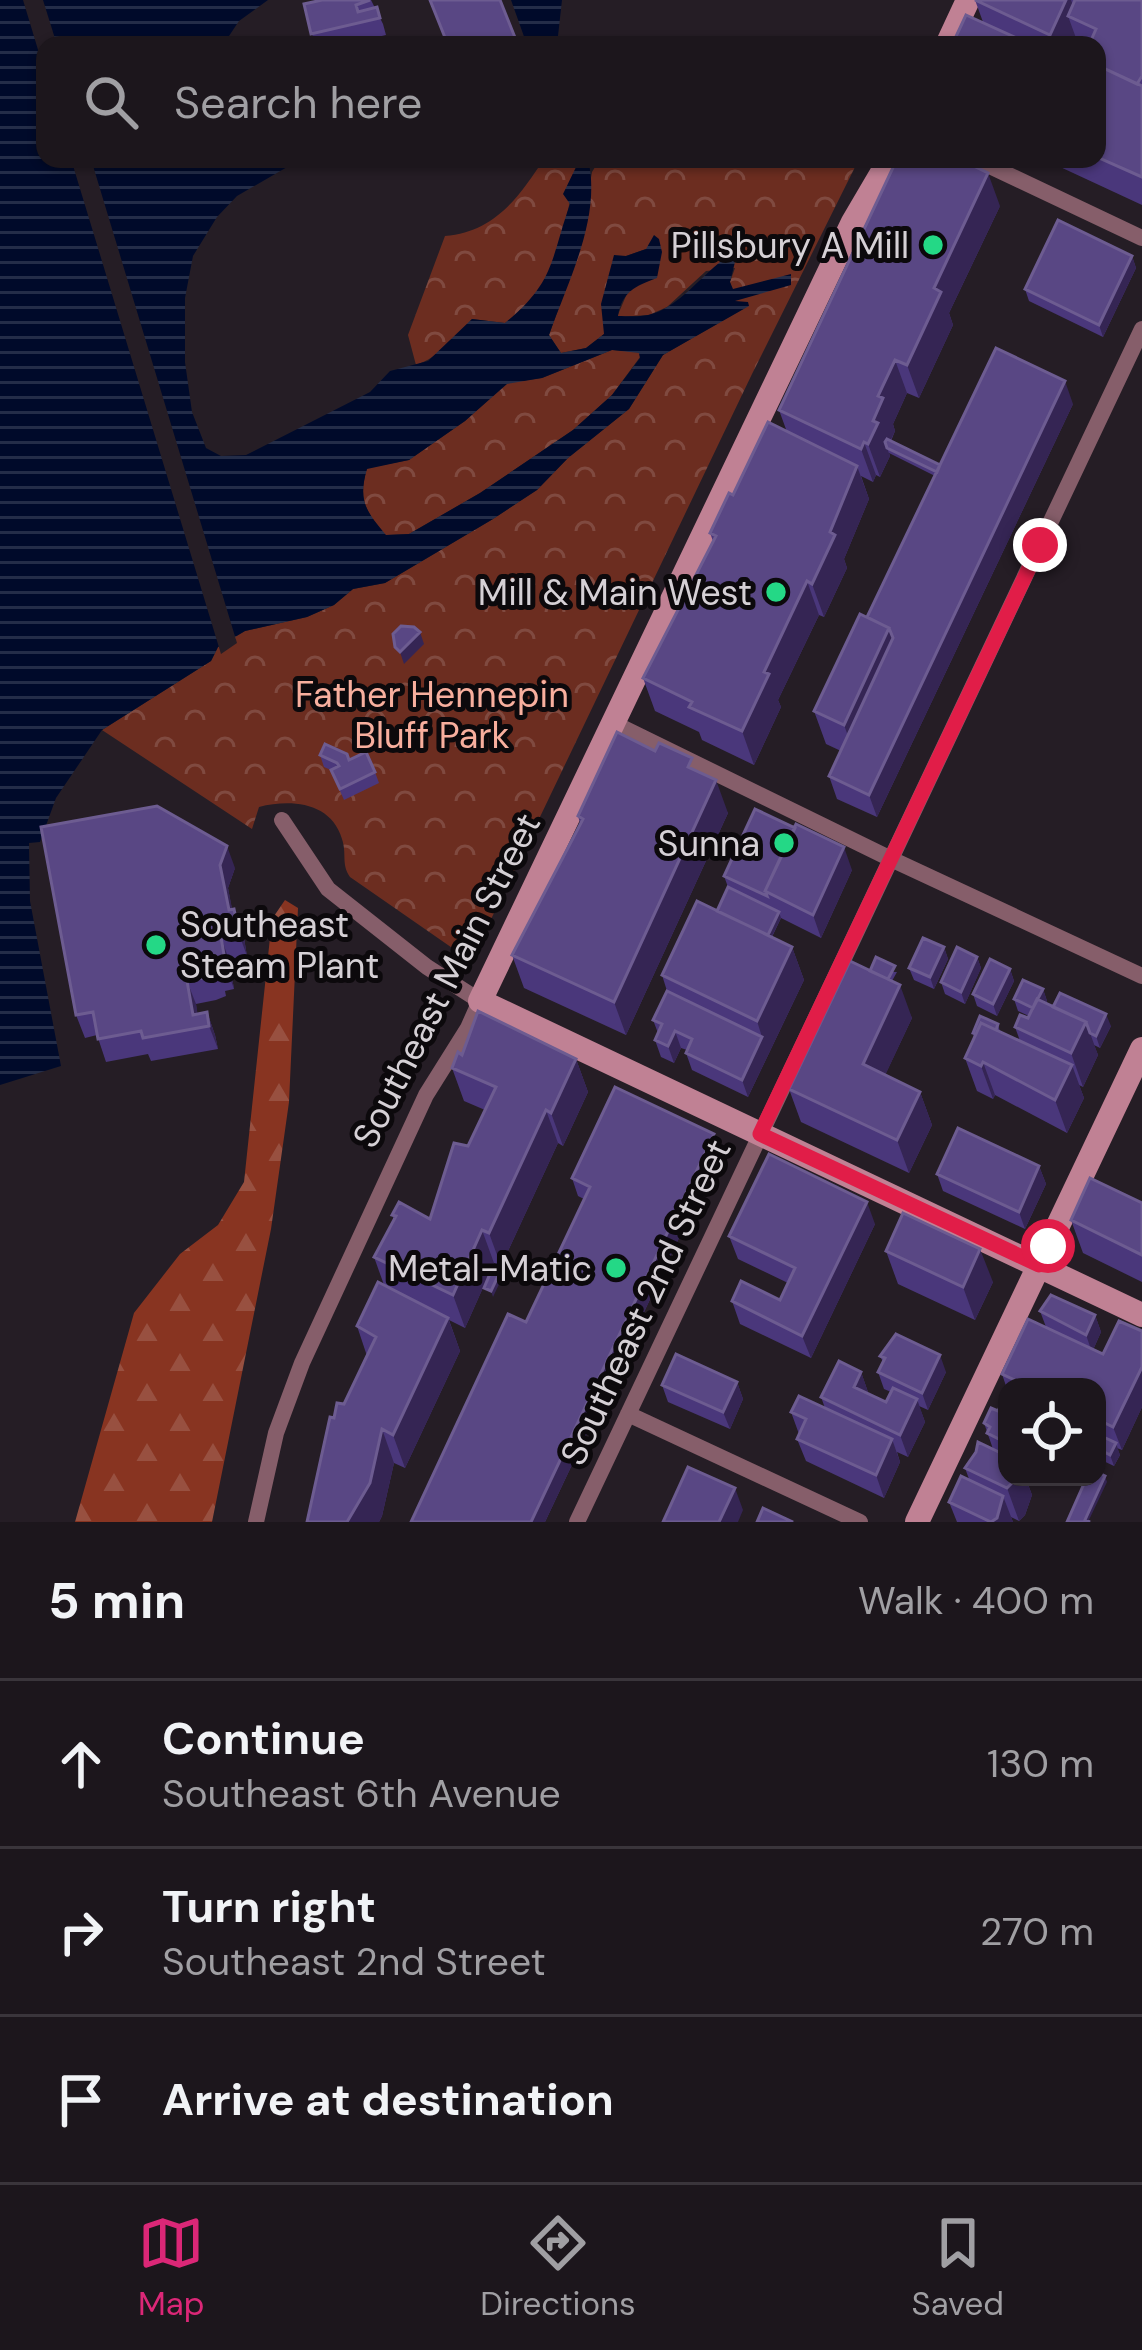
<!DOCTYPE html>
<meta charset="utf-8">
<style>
:root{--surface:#1c161c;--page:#292329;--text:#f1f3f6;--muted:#a09fa3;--line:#3a353b;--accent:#db2777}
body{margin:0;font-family:"DM Sans",sans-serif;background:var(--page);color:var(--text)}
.controls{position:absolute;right:36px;bottom:36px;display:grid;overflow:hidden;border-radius:24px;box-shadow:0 3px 9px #0004}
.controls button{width:108px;height:108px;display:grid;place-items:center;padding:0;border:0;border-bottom:3px solid var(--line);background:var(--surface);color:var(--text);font:60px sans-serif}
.stop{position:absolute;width:36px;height:36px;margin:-27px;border:9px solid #e11d48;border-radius:50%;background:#fff}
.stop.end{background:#e11d48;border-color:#fff;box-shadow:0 3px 12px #0008}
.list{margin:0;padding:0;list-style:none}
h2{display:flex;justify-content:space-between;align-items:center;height:156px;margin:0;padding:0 48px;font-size:51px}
h2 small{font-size:39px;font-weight:400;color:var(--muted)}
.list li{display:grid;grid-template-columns:78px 1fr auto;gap:36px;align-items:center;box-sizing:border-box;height:168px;padding:0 48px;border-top:3px solid var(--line)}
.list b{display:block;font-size:45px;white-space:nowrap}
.list p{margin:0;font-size:39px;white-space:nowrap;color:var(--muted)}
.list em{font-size:39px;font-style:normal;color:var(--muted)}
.icon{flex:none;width:66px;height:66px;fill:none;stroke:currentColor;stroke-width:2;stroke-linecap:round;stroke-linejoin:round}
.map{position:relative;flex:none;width:1142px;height:1522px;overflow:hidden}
.search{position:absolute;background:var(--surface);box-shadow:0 3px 9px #0004;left:36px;right:36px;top:36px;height:132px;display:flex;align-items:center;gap:30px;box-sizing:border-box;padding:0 42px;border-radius:24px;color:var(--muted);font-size:45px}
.sheet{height:660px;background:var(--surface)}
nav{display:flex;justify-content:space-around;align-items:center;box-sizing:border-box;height:168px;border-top:3px solid var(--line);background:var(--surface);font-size:33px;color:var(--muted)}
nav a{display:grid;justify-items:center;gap:6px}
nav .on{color:var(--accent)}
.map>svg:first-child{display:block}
.forest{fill:url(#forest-firs)}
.park{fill:url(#park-crowns)}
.water{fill:url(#water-rules);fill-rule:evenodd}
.pier{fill:#251d25}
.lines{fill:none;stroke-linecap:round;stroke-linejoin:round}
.street{stroke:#865e6a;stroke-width:16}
.secondary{stroke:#c08194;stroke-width:24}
.wall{fill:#4a377b}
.shaded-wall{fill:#352554}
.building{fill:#594784;stroke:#6d5c91;stroke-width:3}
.route{stroke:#e11d48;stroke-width:15}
.poi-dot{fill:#24d886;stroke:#0c090c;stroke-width:4.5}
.labels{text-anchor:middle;stroke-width:10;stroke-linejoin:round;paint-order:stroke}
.poi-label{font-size:36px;fill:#d5d0d5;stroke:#0c090c;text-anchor:end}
.park-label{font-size:36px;fill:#f8af9e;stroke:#0c090c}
.street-label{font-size:36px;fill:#d5d0d5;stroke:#0c090c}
</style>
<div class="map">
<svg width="1142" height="1522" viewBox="0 0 1142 1522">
<defs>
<pattern id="forest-firs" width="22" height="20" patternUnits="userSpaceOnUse" patternTransform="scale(3)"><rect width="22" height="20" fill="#883421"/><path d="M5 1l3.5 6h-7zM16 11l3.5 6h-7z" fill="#985040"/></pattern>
<pattern id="park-crowns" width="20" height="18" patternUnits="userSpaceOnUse" patternTransform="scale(3)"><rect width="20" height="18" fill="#6c2d20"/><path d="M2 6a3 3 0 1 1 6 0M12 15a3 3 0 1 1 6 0" fill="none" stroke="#804a40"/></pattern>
<pattern id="water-rules" width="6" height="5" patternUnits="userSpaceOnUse" patternTransform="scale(3)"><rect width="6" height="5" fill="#000a2a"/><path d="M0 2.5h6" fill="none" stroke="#242d48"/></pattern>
</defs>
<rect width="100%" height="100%" fill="#251d25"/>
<path class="forest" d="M285 900 298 908 289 1102 271 1229 212 1522H75L134 1313 180 1254 218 1225 244 1182 272 919Z"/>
<path class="park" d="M544 159H576L577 165C571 198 559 262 541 289 532 303 518 313 505 323L472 319C456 338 439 357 416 365L408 335 445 236C495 232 519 197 544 159Z
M600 159H859L752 374 471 961 350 877C341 864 347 854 342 839 331 802 291 799 259 807L252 829 102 730 211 661 218 647 245 631 307 617 334 605 353 589 385 583 493 519 537 490 568 458 629 409 663 355 748 306 735 303 730 282 735 268 706 271 667 307 649 315 617 317 646 249 626 256 605 316 604 334 586 348 561 353 549 335 577 257 592 172Z
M612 350 639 352 640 357 612 395 573 430 480 493 409 534 385 535C365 510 358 500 367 468L409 460 465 421 507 383 542 378Z"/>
<path class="water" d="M0 0H268L239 21 223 45H45V159H301L237 196 217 217 193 256 185 298V362L192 412 206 448 221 456 246 455 370 392 390 371 428 361 472 319 505 323C555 282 550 261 570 204L563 194 577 165 576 159H588C602 217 568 281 549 335L561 353 586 348 604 334 601 304 614 255 626 256 646 249 654 235 659 239 662 252 657 278C635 286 622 292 618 316 627 316 639 317 648 315 678 309 703 273 728 256L736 258 730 282 733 289 791 274V285L735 301 748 302 749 306 663 355 629 409 568 458 537 490 493 519 385 583 353 589 334 605 307 617 245 631 218 647 211 661 102 730 56 798 40 842 29 843 30 901 61 1066 0 1085ZM612 350 639 353 640 358 612 395 573 430 480 493 409 534 386 535C365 510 358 500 367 469L409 460 465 421 507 384 542 378Z
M511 0H562L557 45H527Z"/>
<path class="pier" d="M23 0H43L57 45H45V73Z
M71 159H91L237 643 221 654Z"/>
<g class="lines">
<path class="street" d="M975 159 1142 238
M613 723 891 859 1142 976
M628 1414 860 1522
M256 1522 276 1433 302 1363 426 1095 468 1028 480 1001 427 967 328 889 282 820
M577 1522 1142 329"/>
<path class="secondary" d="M947 45 968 0
M890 159 853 222 480 1001 1142 1315
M917 1522 1142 1049"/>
</g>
<path class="wall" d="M371 0 383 24 386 35 344 45H315L304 4Z
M975 0H1142V205L1043 159H1097V45H1089L1076 38 1073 45H952L983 22Z
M1000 206 949 313 953 325 919 398 907 393 893 424 895 431 891 441 940 465 1073 404 877 817 837 799 829 776 841 751 826 744 814 711 867 617 935 476 889 453 890 456 880 477 876 475 873 482 861 476 869 499 844 559 847 568 824 617 819 615 778 700 781 707 754 765 702 740 699 732 655 711 643 678 713 541 710 533 733 495 787 432 779 410Z
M1132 256 1136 268 1103 337 1029 301 1025 289Z
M320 755 349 760 375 772 379 783 344 800 331 770 324 767Z
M697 771 728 813 626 1035 524 988 512 955 580 823 578 816Z
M235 868 228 888 232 910 243 932 247 956 229 960 234 989 225 991 226 996 216 1000 196 1004 197 1014 207 1012 215 1035 218 1049 151 1061 148 1054 106 1062 97 1035 85 1038 76 1015Z
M852 870 821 938 781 918 772 937 792 947 804 980 748 1097 692 1070 686 1053 687 1050 681 1048 674 1063 661 1057 655 1040 658 1033 653 1020 667 991 662 975 717 911 728 887 724 876Z
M944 947 948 959 934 989 914 980 909 968Z
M977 957 981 968 965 1004 945 994 941 982Z
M1010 969 1014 981 997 1016 977 1006 973 994Z
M870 971 897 972 892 981 912 1018 885 1075 920 1092 932 1125 909 1173 801 1122 789 1089Z
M1043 989 1047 1001 1046 1004 1111 1026 1100 1048 1094 1045 1098 1055 1083 1087 1079 1085 1084 1098 1067 1133 995 1095 993 1099 977 1091 965 1058 974 1038 973 1033 998 1024 1000 1032 1020 1041 1015 1027 1029 1016 1018 1011 1014 999Z
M462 1055 576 1059 588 1092 563 1146 558 1143 501 1266 494 1263 465 1328 449 1320 460 1351 405 1468 394 1463 382 1516 379 1522H307L334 1418 344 1404 367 1356 357 1326 384 1285 374 1257 394 1220 392 1215 430 1219 485 1110 464 1101 452 1068Z
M720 1151 545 1522H411L526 1322 584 1199 578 1196 572 1178Z
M1039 1166 1046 1184 1025 1229 943 1191 937 1174Z
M1142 1203V1282L1083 1253 1071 1220Z
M875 1224 811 1358 740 1324 732 1301 780 1300 788 1283 738 1259 729 1236Z
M886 1251 993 1282 975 1320 898 1284Z
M1040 1311 1095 1315 1101 1332 1093 1350 1103 1354 1142 1331V1407L1122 1450 1117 1448 1120 1455 1114 1466 1097 1458V1387H1007V1389L1002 1374 1046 1327Z
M880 1356 946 1372 928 1410 919 1406 925 1422 908 1457 897 1452 900 1462 884 1498 806 1461 797 1439 799 1434 791 1412 825 1408 821 1397 861 1372 869 1395 886 1402 891 1392 884 1389 878 1372 883 1362Z
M737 1382 743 1399 730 1429 668 1402 662 1385Z
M1007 1407V1477H1046L1041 1486 1026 1479 1032 1495 1025 1515 1019 1521 1011 1517 1013 1522H957L949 1502 969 1479 965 1468 993 1449 984 1423 998 1411Z"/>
<path class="shaded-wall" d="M1066 0H1071L1078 20 1068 16 1076 38 1073 45H1054L1050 35Z
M988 173 1000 206 949 313 953 325 919 398 907 365 934 288Z
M1132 256 1136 268 1103 337 1099 325Z
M895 360 907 393 893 424 895 431 887 448 890 456 880 477 868 444 878 396Z
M1065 381 1073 404 877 817 869 795Z
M864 442 876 475 873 482 861 449Z
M857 466 869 499 844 559 847 568 824 617 812 584 830 532Z
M807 581 819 615 778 700 781 707 754 765 742 731 764 672Z
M889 628 902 661 856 758 844 725Z
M420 632 424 644 404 664 400 652Z
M716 780 728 813 626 1035 614 1002Z
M227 846 235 868 228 888 237 933 229 910 220 865Z
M844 847 852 870 821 938 813 915Z
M234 909 243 932 247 956 239 934Z
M779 912 781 918 770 940 768 935Z
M221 937 229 960 234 989 226 967Z
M792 947 804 980 748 1097 742 1080 762 1037 757 1021Z
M944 947 948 959 934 989 930 977Z
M977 957 981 968 965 1004 961 992Z
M1010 969 1014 981 997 1016 993 1004Z
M187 981 196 1004 200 1028 193 1015Z
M900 985 912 1018 875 1097 863 1064Z
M1043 989 1047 1001 1038 1020 1034 1008Z
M207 1012 215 1035 218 1049 209 1026Z
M1106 1014 1111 1026 1100 1048 1096 1036Z
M1086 1022 1098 1055 1083 1087 1071 1053Z
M675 1031 681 1048 674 1063 668 1046Z
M576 1059 588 1092 563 1146 551 1113Z
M983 1062 995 1095 993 1099 981 1066Z
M1072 1065 1084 1098 1067 1133 1055 1100Z
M920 1092 932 1125 909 1173 897 1140Z
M546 1110 558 1143 501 1266 489 1233Z
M714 1134 720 1151 545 1522H531Z
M1039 1166 1046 1184 1025 1229 1019 1212Z
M867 1202 875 1224 811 1358 802 1336Z
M482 1230 494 1263 465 1328 453 1295Z
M980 1249 993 1282 975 1320 963 1287Z
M500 1272 502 1278 493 1297 491 1291Z
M1095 1315 1101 1332 1092 1352 1086 1335Z
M448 1318 460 1351 405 1468 393 1435Z
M940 1355 946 1372 928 1410 922 1393Z
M1142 1367V1407L1122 1450 1113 1427Z
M861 1372 869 1395 854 1387Z
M737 1382 743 1399 730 1429 723 1412Z
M917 1399 925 1422 908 1457 900 1435Z
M382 1429 394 1463 382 1516 379 1522H347Z
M892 1439 900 1462 884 1498 876 1475Z
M1116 1443 1120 1455 1114 1466 1110 1455Z
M1105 1476 1107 1482 1088 1522 1085 1520Z
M1015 1477H1025L1032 1495 1025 1515 1019 1521 1007 1488Z
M735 1488 743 1510 738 1522H719Z
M1003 1496 1013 1522H991Z"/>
<path class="building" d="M322 0H370L356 5 358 12 377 7 380 18 311 34 304 4Z
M430 0H500L518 45H448Z
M975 0H1066L1050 35Z
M1075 0H1142V76L1137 84 1097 65V45H1089L1096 29 1068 16Z
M966 15 1032 45H952Z
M1097 65 1142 86V177L1097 157Z
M897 159H959L988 173 934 288 941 292 907 365 895 360 878 396 883 398 873 421 878 423 868 444 864 442 861 449 779 410Z
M1058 220 1132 256 1099 325 1025 289Z
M996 348 1065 381 869 795 829 776 893 638 889 628 867 617Z
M768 422 857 466 830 532 835 535 812 584 807 581 764 672 769 674 742 731 689 707 692 702 643 678 716 536 710 533 729 493 733 495Z
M887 439 940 465 937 472 887 448 885 442Z
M860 614 889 628 844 725 814 711Z
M401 626 414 627 420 632 400 652 395 647 393 634Z
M617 732 655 751 659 743 692 758 688 767 716 780 614 1002 512 955 583 819 578 816Z
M325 744 347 754 349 760 366 752 375 772 340 789 331 770 339 766 337 763 320 755Z
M157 806 227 846 220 865 229 910 234 909 239 934 221 937 226 967 217 968 218 973 208 977 187 981 193 1015 207 1012 209 1026 143 1038 141 1031 98 1039 93 1012 76 1015 41 827Z
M755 809 795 828 765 891 767 896 724 876Z
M796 824 844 847 813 915 765 891Z
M728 887 779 912 768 935 717 911Z
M697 901 792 947 757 1021 662 975Z
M923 938 944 947 930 977 909 968Z
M957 947 977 957 961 992 941 982Z
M876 957 895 966 888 979 870 971Z
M990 959 1010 969 993 1004 973 994Z
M850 961 900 985 863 1064 920 1092 897 1140 789 1089Z
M1023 980 1043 989 1033 1008 1014 999Z
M667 991 762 1037 742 1080 686 1053 692 1039 675 1031 668 1046 655 1040 662 1024 653 1020Z
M1060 993 1106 1014 1096 1036 1090 1033 1086 1022 1053 1007Z
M1037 999 1086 1022 1071 1053 1015 1027 1020 1015 1028 1018Z
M478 1011 576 1059 551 1113 546 1110 489 1233 482 1230 453 1295 374 1257 396 1216 392 1215 399 1202 430 1219 454 1143 468 1146 496 1087 452 1068 458 1052 462 1055Z
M980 1016 998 1024 996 1030 981 1023 976 1034 973 1033Z
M981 1023 1072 1065 1055 1100 983 1062 981 1066 965 1058Z
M615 1087 714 1134 531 1522H411L508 1314 526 1322 590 1187 572 1178Z
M958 1128 1039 1166 1019 1212 937 1174Z
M769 1154 867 1202 802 1336 732 1301 741 1281 780 1300 795 1268 729 1236Z
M1090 1178 1142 1203V1255L1071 1220Z
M903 1213 980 1249 963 1287 886 1251Z
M492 1269 500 1272 491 1291 484 1288Z
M378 1282 448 1318 393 1435 382 1429 370 1483 347 1522H307L330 1417 334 1418 337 1403 344 1404 376 1337 357 1326Z
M1051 1295 1095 1315 1086 1335 1040 1311Z
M1028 1319 1103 1354 1119 1321 1142 1331V1367L1113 1427 1097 1419V1387H1029L1002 1374Z
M896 1334 940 1355 922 1393 878 1372 885 1358 880 1356Z
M676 1354 737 1382 723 1412 662 1385Z
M839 1361 861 1372 854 1387 886 1402 893 1388 917 1399 900 1435 821 1397Z
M799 1396 892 1439 876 1475 797 1439 806 1419 791 1412Z
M1001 1404 1007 1407V1443L987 1433 990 1427 984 1423 991 1408 998 1411Z
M1097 1434 1116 1443 1110 1455 1097 1448Z
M978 1442 1007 1456V1477H1015L1013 1482 1007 1488 965 1468 976 1452Z
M688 1467 735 1488 719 1522H663Z
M1097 1472 1105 1476 1085 1520 1090 1522H1067L1087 1477H1097Z
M961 1476 1003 1496 997 1518 991 1522 949 1502Z
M763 1508 793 1522H757Z"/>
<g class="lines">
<path class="route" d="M1040 545 760 1134 1039 1265 1048 1246"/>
</g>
<g class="poi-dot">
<circle cx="933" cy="245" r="12"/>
<circle cx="776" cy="592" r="12"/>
<circle cx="784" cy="843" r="12"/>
<circle cx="156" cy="945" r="12"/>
<circle cx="616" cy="1268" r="12"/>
</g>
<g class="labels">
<g class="poi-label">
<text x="909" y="258">Pillsbury A Mill</text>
<text x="752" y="605">Mill &amp; Main West</text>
<text x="760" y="856">Sunna</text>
<text x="180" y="937" text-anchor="start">Southeast<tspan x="180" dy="41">Steam Plant</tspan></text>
<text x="592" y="1281">Metal-Matic</text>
</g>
<g class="park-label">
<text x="432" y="707">Father Hennepin<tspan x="432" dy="41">Bluff Park</tspan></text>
</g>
<g class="street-label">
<text transform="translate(446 980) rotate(-63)" y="13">Southeast Main Street</text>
<text transform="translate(645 1302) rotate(-65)" y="13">Southeast 2nd Street</text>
</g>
</g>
</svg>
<div class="controls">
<button><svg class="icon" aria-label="locate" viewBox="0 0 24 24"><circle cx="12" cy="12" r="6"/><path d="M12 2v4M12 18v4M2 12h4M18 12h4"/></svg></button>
</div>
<div class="stop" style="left:1048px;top:1246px"></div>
<div class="stop end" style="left:1040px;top:545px"></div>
<div class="search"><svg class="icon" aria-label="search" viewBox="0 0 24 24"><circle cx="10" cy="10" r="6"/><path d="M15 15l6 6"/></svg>Search here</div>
</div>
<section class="sheet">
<h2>5 min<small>Walk · 400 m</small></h2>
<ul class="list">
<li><svg class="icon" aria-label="ahead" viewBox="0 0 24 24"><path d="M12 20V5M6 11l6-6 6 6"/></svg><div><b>Continue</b><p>Southeast 6th Avenue</p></div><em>130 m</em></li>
<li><svg class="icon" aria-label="right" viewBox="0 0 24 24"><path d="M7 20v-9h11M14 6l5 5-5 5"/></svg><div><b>Turn right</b><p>Southeast 2nd Street</p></div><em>270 m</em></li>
<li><svg class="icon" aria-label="arrive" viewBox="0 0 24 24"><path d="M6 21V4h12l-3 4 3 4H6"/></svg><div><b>Arrive at destination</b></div></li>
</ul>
</section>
<nav>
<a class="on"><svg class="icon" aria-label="map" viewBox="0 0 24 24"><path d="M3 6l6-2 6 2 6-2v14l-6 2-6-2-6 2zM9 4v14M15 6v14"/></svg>Map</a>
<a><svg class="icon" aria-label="directions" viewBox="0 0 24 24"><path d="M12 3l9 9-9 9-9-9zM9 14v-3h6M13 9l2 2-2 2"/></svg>Directions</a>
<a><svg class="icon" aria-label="saved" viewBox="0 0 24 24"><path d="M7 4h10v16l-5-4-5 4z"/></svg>Saved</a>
</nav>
